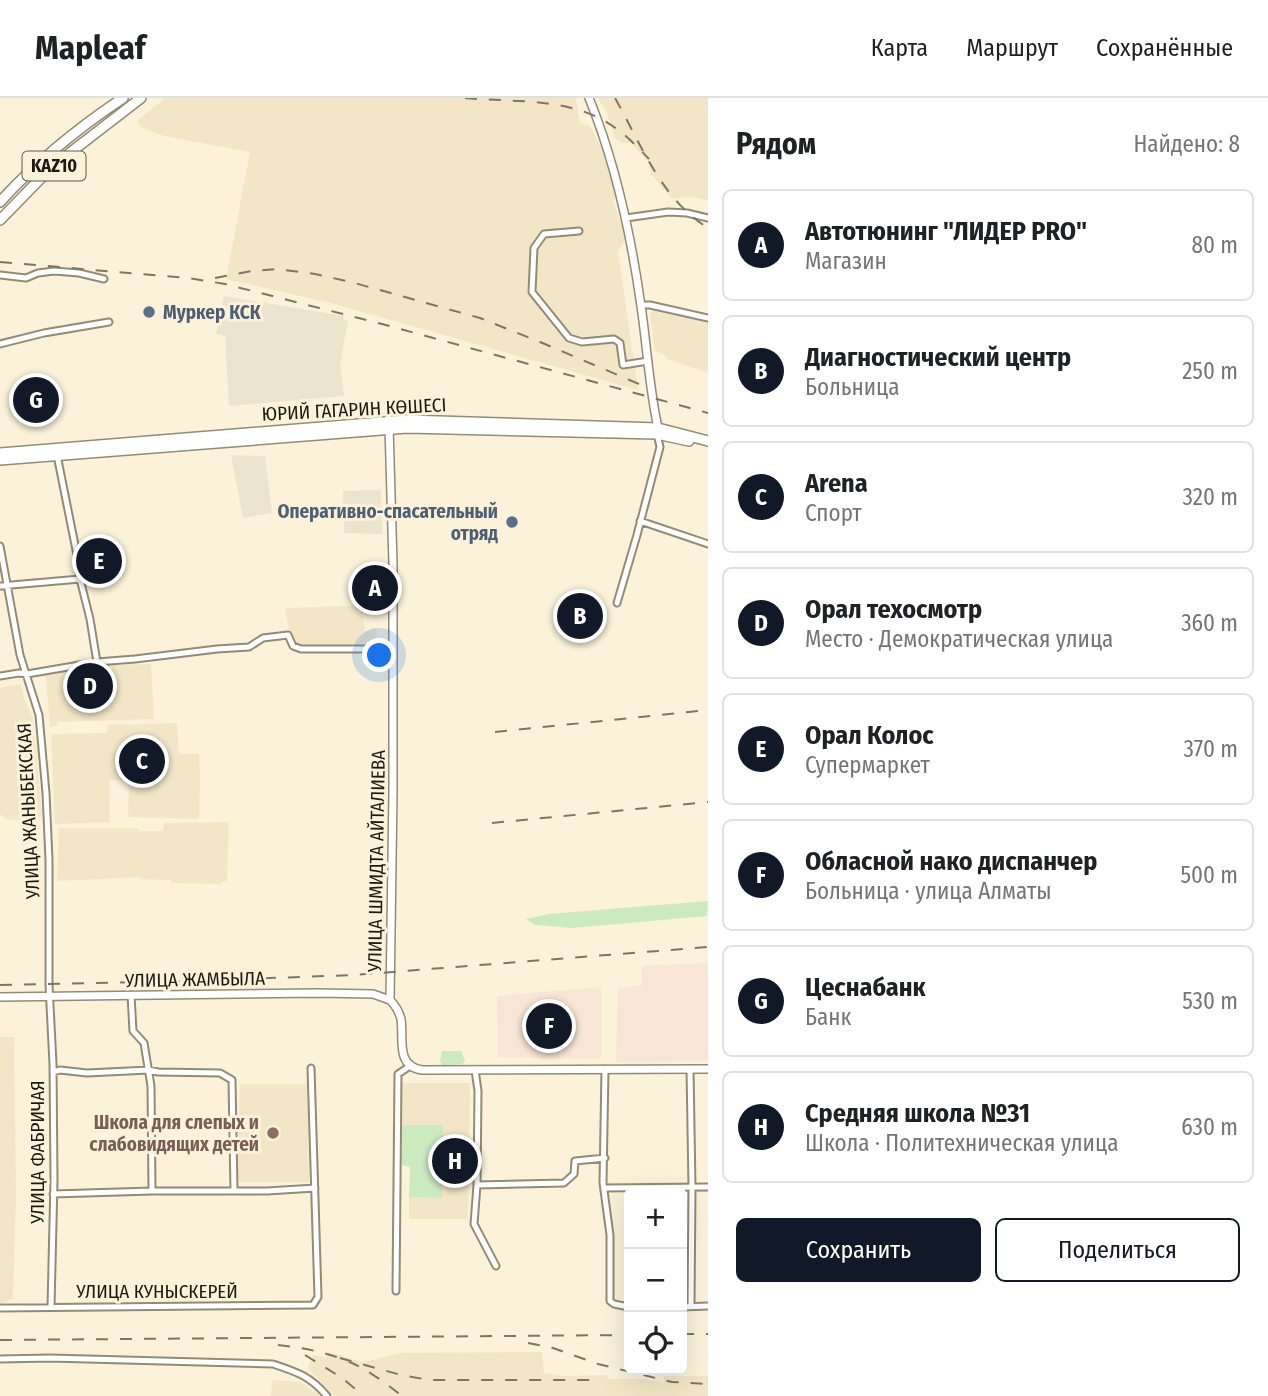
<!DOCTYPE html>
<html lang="ru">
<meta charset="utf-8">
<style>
:root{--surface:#fff;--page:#f6f6f6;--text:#202124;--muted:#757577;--line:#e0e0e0;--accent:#111827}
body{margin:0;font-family:"Fira Sans Condensed",sans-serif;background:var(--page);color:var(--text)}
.controls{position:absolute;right:21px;bottom:21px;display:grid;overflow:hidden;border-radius:10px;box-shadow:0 7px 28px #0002}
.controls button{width:63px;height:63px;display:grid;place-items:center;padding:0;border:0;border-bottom:2px solid var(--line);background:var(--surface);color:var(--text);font:35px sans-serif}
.you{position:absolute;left:380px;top:558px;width:24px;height:24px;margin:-18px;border:5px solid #fff;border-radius:50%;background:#1a73e8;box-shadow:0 0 0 10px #1a73e833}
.badge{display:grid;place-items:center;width:46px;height:46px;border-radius:50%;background:var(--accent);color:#fff;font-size:23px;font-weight:700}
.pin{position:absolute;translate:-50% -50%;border:4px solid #fff;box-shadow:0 2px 7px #0006}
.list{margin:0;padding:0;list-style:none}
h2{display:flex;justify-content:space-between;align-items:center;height:91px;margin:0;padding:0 28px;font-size:30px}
h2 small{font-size:23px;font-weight:400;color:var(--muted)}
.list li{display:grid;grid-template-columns:46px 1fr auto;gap:21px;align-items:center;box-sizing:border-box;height:112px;margin:0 14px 14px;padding:0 14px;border:2px solid var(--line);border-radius:10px}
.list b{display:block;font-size:26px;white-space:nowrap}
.list p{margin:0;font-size:23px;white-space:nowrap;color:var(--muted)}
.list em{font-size:23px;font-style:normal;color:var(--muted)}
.actions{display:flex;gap:14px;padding:21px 28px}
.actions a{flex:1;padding:16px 0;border:2px solid var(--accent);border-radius:10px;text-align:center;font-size:24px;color:var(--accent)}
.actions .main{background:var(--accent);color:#fff}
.icon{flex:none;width:38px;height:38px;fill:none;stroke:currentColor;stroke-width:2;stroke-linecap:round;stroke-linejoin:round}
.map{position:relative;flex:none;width:708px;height:1298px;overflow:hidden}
header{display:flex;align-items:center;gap:42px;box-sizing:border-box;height:98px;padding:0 35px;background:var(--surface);border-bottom:2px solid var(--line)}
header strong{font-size:33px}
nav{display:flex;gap:38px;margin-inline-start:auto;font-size:24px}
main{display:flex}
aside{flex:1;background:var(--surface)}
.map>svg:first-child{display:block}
.commercial{fill:#ede4ce}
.built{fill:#f2e6c6}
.medical{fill:#f8e5d5}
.green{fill:#cbeac0}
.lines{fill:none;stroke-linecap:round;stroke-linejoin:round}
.minor-casing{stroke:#938b74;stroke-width:9}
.tertiary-casing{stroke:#938b74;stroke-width:10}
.primary-casing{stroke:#938b74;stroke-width:12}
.trunk-casing{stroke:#938b74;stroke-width:12}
.minor{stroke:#fff;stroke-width:5}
.tertiary{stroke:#fff;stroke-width:7}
.primary{stroke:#fff;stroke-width:9}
.trunk{stroke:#fff;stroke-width:9}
.rail{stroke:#7b7666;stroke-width:2;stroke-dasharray:12 12;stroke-linecap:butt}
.service-dot{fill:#5c6f8a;stroke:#fbf2d9;stroke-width:2.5}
.education-dot{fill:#8d6e63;stroke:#fbf2d9;stroke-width:2.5}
.labels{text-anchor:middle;stroke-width:6;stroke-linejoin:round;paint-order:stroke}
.shield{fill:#fbf2d9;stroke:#605b4d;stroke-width:2}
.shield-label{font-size:18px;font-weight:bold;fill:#1d1a11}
.service-label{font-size:19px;font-weight:bold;fill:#4e5e75;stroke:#fbf2d9;text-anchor:start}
.street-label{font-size:19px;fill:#1d1a11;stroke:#fbf2d9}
.education-label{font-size:19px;font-weight:bold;fill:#785e54;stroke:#fbf2d9;text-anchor:end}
</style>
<header>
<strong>Mapleaf</strong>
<nav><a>Карта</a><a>Маршрут</a><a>Сохранённые</a></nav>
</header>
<main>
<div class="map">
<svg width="708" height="1298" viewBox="0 0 708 1298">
<rect width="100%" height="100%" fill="#fbf2d9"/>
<path class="commercial" d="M224 198 344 218V221L348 222 340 266 344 298 229 308 225 238 216 236Z
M231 357 265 358 272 415 243 420Z
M381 392 382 436 344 435 343 393Z"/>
<path class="built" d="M165 0H576L580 25 589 27 602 50 616 99 613 103 626 140 618 154 638 292 331 205 226 181 250 54 164 38 142 30 137 23Z
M598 0H708V102L688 98 672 101 651 76 649 65 631 45H623L615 40 607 15Z
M653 213 708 225V275L667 261 666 258 655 253 650 215Z
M377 507V509L371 510V515L363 516 365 533H370V531L376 530 377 547 299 548 289 532 285 510Z
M79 565 80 578 83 577 89 608 110 609 112 567 151 566 154 621 57 624V628H50L45 569Z
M21 586 24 601 33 620 42 719 8 722 0 716V590Z
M177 625 179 656H199L200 680 199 721 128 719 129 683 109 682 110 724 55 726 51 636 107 635 108 627Z
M229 724 227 783 222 784 221 786 171 785V782L140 781 139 779 57 783 59 730H138L139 733H163L164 725Z
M0 939H14L16 1096 13 1200 3 1205H0Z
M402 985H470L468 1121H409V1099L441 1100 443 1027H402Z
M240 986H307L309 1084H237Z
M328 1254 363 1264 401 1255 542 1254 544 1275 564 1278 607 1277 609 1281H644L664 1285V1278H708V1298H334L308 1270 314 1257 326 1260Z
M272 1282 301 1284 320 1298H271Z"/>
<path class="medical" d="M708 865V963L616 964 618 890 642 887V868Z
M601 889V961L498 959 497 898Z"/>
<path class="green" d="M128 655 157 656 156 672 127 671Z
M708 803 707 818 572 830 535 827 526 821 549 816Z
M442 953H461L465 962 463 966 443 967 440 964Z
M402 1027H443L442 1100 409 1099 410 1069 402 1067Z"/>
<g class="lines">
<defs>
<path id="minor" d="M626 120 668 114 687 115 708 120
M579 133 544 136 534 150 532 194 569 240 582 244 614 241 620 245 623 267 648 263
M0 177 26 180 38 175 54 173 79 175 104 181
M641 207H650L708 220
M0 246 44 235 109 224
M57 357 77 457 80 481 90 521 100 583
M640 423 708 446
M0 448 20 557 39 617 46 695 49 762V887L53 966 54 1082 51 1209
M0 488 80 481
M617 505 637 437 660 349 657 336
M0 578 19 575 27 576 97 564 135 561 217 551 249 549 263 540 288 537 293 548 301 551H393
M131 897 133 933 144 945 151 988 152 1093
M605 971 603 1085 610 1137V1203L614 1206 629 1209
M690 971 692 1089 691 1208
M475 972 478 993 477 1087 474 1126 496 1168
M53 974 60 972 87 975 149 972 158 974 220 975 232 982 234 1093
M477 1087 564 1085 574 1076 575 1063 605 1060
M604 1090 708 1089
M53 1096 152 1093H267L315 1090
M396 1193 398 976 410 968
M682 1209 708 1208
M0 1210 313 1207 318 1199 311 970
M0 1261 50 1260 273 1266C297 1274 310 1278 327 1298"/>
<path id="tertiary" d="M589 0C616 66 631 137 641 208 647 248 649 289 658 330
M389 328 393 466V693L390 902C395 907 399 913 401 921 404 940 395 968 422 972L708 971
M0 899 318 895 373 896 390 902"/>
<path id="primary" d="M0 355 407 322 658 330 708 343
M0 362 407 330 657 336 689 343"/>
<path id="trunk" d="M0 104C36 64 78 30 123 0
M0 122 40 81 71 54 141 0"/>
</defs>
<use href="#minor" class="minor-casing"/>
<use href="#tertiary" class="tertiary-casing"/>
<use href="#primary" class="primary-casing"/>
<use href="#trunk" class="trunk-casing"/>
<use href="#minor" class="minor"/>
<use href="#tertiary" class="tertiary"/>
<use href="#primary" class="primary"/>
<use href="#trunk" class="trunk"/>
<path class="rail" d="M465 0C507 4 560 0 599 20 619 30 634 45 649 61
M615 0C641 46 661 101 708 130
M0 164 188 180 225 186 382 226 708 315
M215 180 252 173 276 171 315 176 351 184 480 220 540 244 646 289
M495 634 708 612
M492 725 708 704
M0 887 188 883 354 877 708 849
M682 1236H708
M0 1242 629 1237
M528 1245 550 1249 598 1266 672 1284 708 1286
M278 1247C306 1250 336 1256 360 1269 375 1277 389 1288 402 1298
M305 1257 342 1280 364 1298
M340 1260 401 1277 429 1282H600"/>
</g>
<g class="service-dot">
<circle cx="149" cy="214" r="7"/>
<circle cx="512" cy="424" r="7"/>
</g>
<circle class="education-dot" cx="273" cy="1035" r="7"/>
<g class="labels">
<rect class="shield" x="22.5" y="53.5" width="63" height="29" rx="5"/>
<g class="shield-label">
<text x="54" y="74">KAZ10</text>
</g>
<g class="service-label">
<text x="163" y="221">Муркер КСК</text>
<text x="498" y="420" text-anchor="end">Оперативно-спасательный<tspan x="498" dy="22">отряд</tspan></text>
</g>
<g class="street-label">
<text transform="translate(354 311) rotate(-3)" y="7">ЮРИЙ ГАГАРИН КӨШЕСІ</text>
<text transform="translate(28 713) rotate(-93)" y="7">УЛИЦА ЖАНЫБЕКСКАЯ</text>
<text transform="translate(376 763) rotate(-89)" y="7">УЛИЦА ШМИДТА АЙТАЛИЕВА</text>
<text transform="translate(195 881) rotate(-1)" y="7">УЛИЦА ЖАМБЫЛА</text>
<text transform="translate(37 1054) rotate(-90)" y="7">УЛИЦА ФАБРИЧАЯ</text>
<text x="157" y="1200">УЛИЦА КУНЫСКЕРЕЙ</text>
</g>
<g class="education-label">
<text x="259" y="1031">Школа для слепых и<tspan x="259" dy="22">слабовидящих детей</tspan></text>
</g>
</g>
</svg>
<div class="controls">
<button>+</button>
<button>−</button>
<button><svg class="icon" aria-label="locate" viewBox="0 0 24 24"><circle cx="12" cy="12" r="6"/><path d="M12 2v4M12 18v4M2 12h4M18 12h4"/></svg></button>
</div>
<div class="you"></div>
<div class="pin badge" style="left:375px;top:490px">A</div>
<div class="pin badge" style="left:580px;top:518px">B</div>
<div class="pin badge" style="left:142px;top:663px">C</div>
<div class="pin badge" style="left:90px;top:588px">D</div>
<div class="pin badge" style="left:99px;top:463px">E</div>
<div class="pin badge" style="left:549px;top:928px">F</div>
<div class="pin badge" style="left:36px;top:302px">G</div>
<div class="pin badge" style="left:455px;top:1063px">H</div>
</div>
<aside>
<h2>Рядом<small>Найдено: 8</small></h2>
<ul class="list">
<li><span class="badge">A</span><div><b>Автотюнинг &quot;ЛИДЕР PRO&quot;</b><p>Магазин</p></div><em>80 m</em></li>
<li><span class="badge">B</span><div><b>Диагностический центр</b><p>Больница</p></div><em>250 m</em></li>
<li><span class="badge">C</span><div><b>Arena</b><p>Спорт</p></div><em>320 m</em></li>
<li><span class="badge">D</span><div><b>Орал техосмотр</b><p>Место · Демократическая улица</p></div><em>360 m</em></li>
<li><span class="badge">E</span><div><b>Орал Колос</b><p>Супермаркет</p></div><em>370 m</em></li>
<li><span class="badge">F</span><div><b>Обласной нако диспанчер</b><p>Больница · улица Алматы</p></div><em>500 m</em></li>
<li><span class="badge">G</span><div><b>Цеснабанк</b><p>Банк</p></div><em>530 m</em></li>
<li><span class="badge">H</span><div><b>Средняя школа №31</b><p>Школа · Политехническая улица</p></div><em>630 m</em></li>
</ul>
<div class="actions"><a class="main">Сохранить</a><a>Поделиться</a></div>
</aside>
</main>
